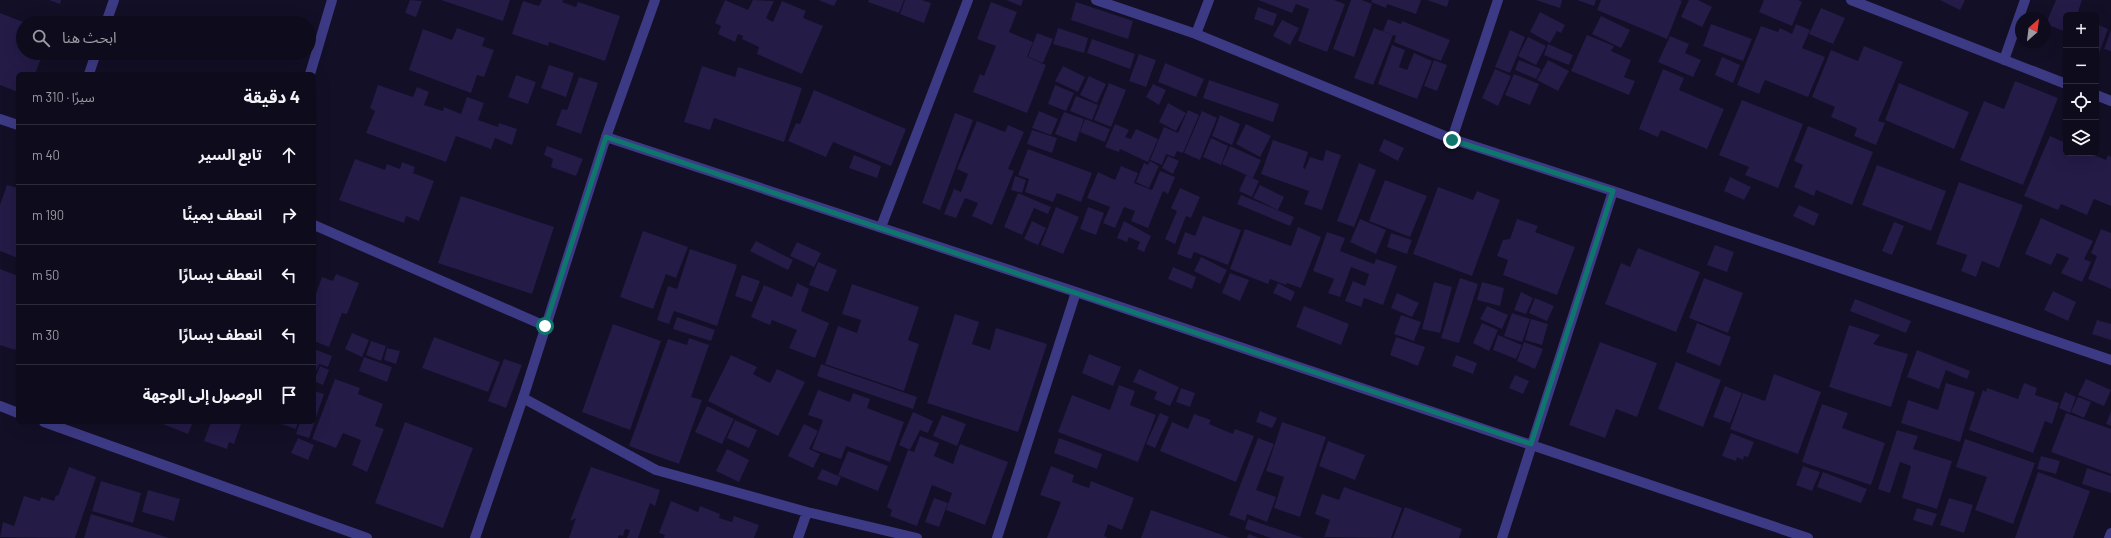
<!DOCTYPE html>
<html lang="ar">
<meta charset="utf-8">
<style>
:root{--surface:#0e0b1c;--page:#171425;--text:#f1f3f6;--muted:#9b9ba3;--line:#2e2b3b}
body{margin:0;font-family:Barlow,"Noto Sans Arabic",sans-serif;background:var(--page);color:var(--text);direction:rtl}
.controls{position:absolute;right:12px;top:12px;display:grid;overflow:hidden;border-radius:6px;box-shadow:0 4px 16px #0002}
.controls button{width:36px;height:36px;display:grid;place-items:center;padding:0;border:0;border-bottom:1px solid var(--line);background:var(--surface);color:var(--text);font:20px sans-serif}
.compass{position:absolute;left:2015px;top:12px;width:36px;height:36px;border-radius:50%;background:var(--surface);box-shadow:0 4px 16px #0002;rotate:28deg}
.stop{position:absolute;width:12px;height:12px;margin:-9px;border:3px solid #0f766e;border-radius:50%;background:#fff}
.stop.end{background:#0f766e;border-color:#fff;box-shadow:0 1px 4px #0008}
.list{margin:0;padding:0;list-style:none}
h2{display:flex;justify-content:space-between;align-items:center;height:52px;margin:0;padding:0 16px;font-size:17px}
h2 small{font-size:13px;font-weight:400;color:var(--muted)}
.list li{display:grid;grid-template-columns:26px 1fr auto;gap:12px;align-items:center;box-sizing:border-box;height:60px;padding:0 16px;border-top:1px solid var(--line)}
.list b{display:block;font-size:15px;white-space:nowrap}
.list em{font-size:13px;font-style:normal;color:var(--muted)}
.icon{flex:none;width:22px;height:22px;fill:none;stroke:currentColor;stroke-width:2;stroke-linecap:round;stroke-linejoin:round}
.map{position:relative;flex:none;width:2111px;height:538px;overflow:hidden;direction:ltr}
.search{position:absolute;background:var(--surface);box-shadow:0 4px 16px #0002;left:16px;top:16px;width:300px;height:44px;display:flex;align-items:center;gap:10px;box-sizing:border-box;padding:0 14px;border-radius:22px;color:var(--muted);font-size:15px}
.panel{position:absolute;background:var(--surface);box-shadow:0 4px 16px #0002;left:16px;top:72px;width:300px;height:352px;border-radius:6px;direction:rtl}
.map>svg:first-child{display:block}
.building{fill:#241b47}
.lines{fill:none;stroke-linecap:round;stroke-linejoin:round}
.minor{stroke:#3d3a85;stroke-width:10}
.tertiary{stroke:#3d3a85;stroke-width:10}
.route{stroke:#0f766e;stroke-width:5}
</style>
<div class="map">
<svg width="2111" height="538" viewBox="0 0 2111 538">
<rect width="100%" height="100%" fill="#130f26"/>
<path class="building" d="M49 0H61L60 4Z
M410 0 422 1 416 17 405 13Z
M441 0H510L503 21Z
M542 0H563L562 2 576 7 578 2 620 16 605 61 549 42 548 46 512 34 523 1 539 6Z
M725 0 748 10 753 0 774 1 766 18 773 22 782 1 806 11 803 18 823 26 802 74 757 54 759 47 742 39 743 36 738 34 735 42 718 34 721 26 715 23Z
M818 0H837L834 6Z
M869 0H904L899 13 868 2Z
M905 0H922L931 3 924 23 900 14Z
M1006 0H1023L1021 6Z
M1258 0H1334L1345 4 1327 52 1298 41 1309 9 1296 4 1292 13Z
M1351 0H1362L1372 4 1354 57 1333 49Z
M1372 0H1421L1416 14 1387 4 1386 8 1371 2Z
M1427 0H1449L1447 7Z
M1536 0H1562L1560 8Z
M1577 0H1596L1594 6Z
M1601 0H1680L1682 1 1667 39 1597 10Z
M1689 0H1698L1712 7 1702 27 1681 17Z
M1764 0H1798L1802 2 1792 26 1759 12Z
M1940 0H1965L1960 10Z
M2056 0H2082L2077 15H2066V32L2046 24Z
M991 2 1017 12 1009 32 1033 42 1027 57 1046 65 1027 113 973 92 980 74 984 76 996 46 977 39Z
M1076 2 1133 21 1128 39 1071 20Z
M1258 7 1277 14 1273 26 1254 19Z
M1821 8 1845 18 1833 44 1809 34Z
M1540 12 1565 25 1561 33 1557 31 1550 43 1530 32Z
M0 13 23 22V53H43L35 74H18V92L0 85Z
M1601 16 1630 30 1621 48 1592 34Z
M1388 19 1401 24 1402 21 1450 40 1441 61 1394 42 1396 36 1383 31Z
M1282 20 1299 28 1290 45 1273 36Z
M1711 24 1752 39 1743 61 1703 46Z
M1796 24 1810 30 1802 48 1825 57 1808 97 1765 80 1759 94 1737 85 1761 26 1778 32 1780 28 1792 34Z
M2096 24 2108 29 2098 56 2096 55Z
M457 28 485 38 482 46 494 50 484 77 477 75 471 93 409 70 423 29 452 40Z
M1058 28 1088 38 1084 53 1053 44Z
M1374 28 1393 35 1373 85 1354 78Z
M1510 30 1525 37 1510 73 1495 67Z
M2111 30V51L2104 49Z
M1037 33 1053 39 1043 63 1028 57Z
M1587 35 1614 46 1611 51 1631 60 1624 77 1635 81 1629 95 1571 71Z
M1670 36 1689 44 1685 53 1701 60 1693 77 1658 62Z
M1528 37 1546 46 1536 65 1518 56Z
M1092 39 1135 54 1130 69 1087 53Z
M1548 44 1573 55 1569 65 1544 55Z
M1392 45 1405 50 1399 67 1407 70 1414 53 1432 61 1417 99 1378 84Z
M1864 46 1903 62 1878 121 1885 123 1876 145 1854 136 1857 128 1831 117 1835 107 1812 97 1831 50 1858 61Z
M1139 54 1156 60 1146 87 1129 81Z
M1722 57 1740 65 1733 83 1715 75Z
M1434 60 1447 65 1437 91 1424 86Z
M1519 60 1541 69 1536 79 1515 70Z
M1548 60 1569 71 1558 91 1537 80Z
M1165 63 1204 79 1196 97 1158 82Z
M549 65 574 73 566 97 541 88Z
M702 66 735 77 738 67 802 88 784 142 714 118 710 130 684 122Z
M1063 66 1085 77 1078 92 1055 81Z
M1495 69 1511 76 1498 106 1482 98Z
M1663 69 1684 78 1679 90 1724 109 1707 149 1661 130 1658 137 1639 129Z
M1514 74 1539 84 1530 105 1505 95Z
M516 75 536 82 528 104 508 97Z
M1089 76 1106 84 1097 103 1080 95Z
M579 77 598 83 581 134 556 125 562 109 567 110Z
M1209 80 1279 104 1273 122 1203 98Z
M2015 81 2058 98 2023 185 1960 160 1984 101 2004 109Z
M1109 83 1126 90 1111 127 1094 120Z
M1899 83 1969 112 1954 149 1885 120Z
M1153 84 1166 90 1159 105 1146 97Z
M378 85 413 97 417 87 429 92 424 105 443 111 444 107 461 114 467 97 484 103 478 120 498 127 499 123 517 129 512 145 495 138 491 149 456 136 446 162 366 133 375 111 370 108Z
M1055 85 1074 93 1066 111 1048 104Z
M814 90 906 129 891 166 833 142 826 157 788 141 796 123 800 124Z
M1076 96 1098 105 1092 120 1070 111Z
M1742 100 1803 124 1778 188 1745 175 1749 167 1719 155Z
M1168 103 1186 113 1176 131 1159 122Z
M1188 110 1199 115 1183 153 1177 151 1174 157 1166 154 1162 165 1150 160 1164 127 1178 133Z
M1039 111 1058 119 1051 135 1032 128Z
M1202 111 1217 118 1200 160 1184 153Z
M1064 112 1084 119 1076 142 1055 134Z
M955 113 973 120 940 210 922 203Z
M1220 115 1240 124 1232 145 1212 136Z
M1085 119 1110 129 1105 142 1080 132Z
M977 121 1005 132 1008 125 1024 132 1008 169 1014 171 992 225 972 216 978 203 965 198 956 218 944 214 954 189 961 192 968 174 957 169Z
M1115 124 1129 130 1125 137 1131 139 1136 129 1158 139 1148 162 1120 149 1119 152 1105 147Z
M1246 124 1271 136 1260 157 1236 144Z
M1808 126 1873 152 1852 205 1816 190 1814 196 1794 187 1803 165 1794 161Z
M1032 130 1057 138 1052 153 1027 144Z
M2050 136 2066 143V153H2089L2106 160 2108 155 2111 157V206L2094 199 2087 215 2061 204 2058 210 2024 196Z
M1211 138 1228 146 1221 165 1203 157Z
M1384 139 1404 148 1398 161 1379 151Z
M1273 140 1308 152 1303 168 1305 169 1310 157 1323 161 1326 150 1341 155 1322 210 1304 204 1309 191 1261 174Z
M547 146 583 159 576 176 551 167 553 159 544 155Z
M1230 146 1261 160 1253 178 1222 164Z
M1028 149 1092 173 1081 202 1057 193 1053 202 1025 192 1029 179 1018 175Z
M854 155 881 166 877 178 849 168Z
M1168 156 1179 161 1173 174 1162 168Z
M355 159 385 170 387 164 400 169 402 162 415 167 413 173 434 181 419 221 406 216 404 223 339 200Z
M1150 161 1159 166 1149 188 1136 182 1144 163 1148 165Z
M1359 163 1376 170 1354 227 1337 221Z
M1877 165 1946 191 1931 231 1862 205Z
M1121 166 1138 173 1134 183 1152 190 1160 171 1175 177 1168 194 1163 191 1148 228 1131 221 1135 211 1124 207 1115 228 1103 223 1110 207 1087 198 1098 172 1115 180Z
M1246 175 1259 181 1252 197 1239 191Z
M1015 176 1026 180 1022 193 1011 190Z
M1730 177 1751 187 1744 200 1724 191Z
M1385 180 1427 196 1410 237 1369 221Z
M1959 182 2023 205 1999 268 1982 261 1976 277 1961 271 1967 255 1936 244Z
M7 185 18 188V258L0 251V205Z
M1260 185 1284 197 1278 210 1253 198Z
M1438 187 1473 200 1477 191 1500 200 1472 276 1413 254Z
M1180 188 1200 197 1191 218 1186 216 1175 244 1165 239 1177 211 1171 208Z
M1018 193 1051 207 1048 214 1034 208 1022 235 1004 227Z
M1241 195 1294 217 1290 226 1237 204Z
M461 196 554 227 532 294 438 263Z
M1799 205 1819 214 1814 226 1793 216Z
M1056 207 1079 217 1063 254 1041 245Z
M1088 207 1104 213 1096 235 1080 229Z
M1203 216 1241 230 1228 265 1194 252 1191 259 1177 254 1185 232 1195 236Z
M2041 218 2093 241 2084 259 2091 262 2082 282 2061 273 2069 258 2057 253 2051 265 2025 254Z
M1360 219 1386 230 1376 254 1350 242Z
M1517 219 1538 226 1535 232 1575 247 1557 295 1503 275 1508 260 1497 256 1503 240 1510 239Z
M1032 221 1046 228 1038 245 1024 239Z
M1124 221 1151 236 1144 252 1137 249 1140 242 1129 237 1127 242 1117 238Z
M1894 222 1904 226 1892 255 1882 251Z
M1298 227 1321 237 1301 288 1287 283 1286 285 1270 279 1268 284 1230 269 1245 229 1291 246Z
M2101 229 2111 233V289L2088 279 2097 256 2091 253Z
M643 231 688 247 676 278 666 274 653 309 620 297Z
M1327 232 1345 238 1340 251 1374 264 1376 259 1397 266 1383 305 1364 298 1361 307 1345 301 1353 281 1365 286 1369 274 1351 267 1340 297 1328 293 1334 279 1313 271Z
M1391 233 1412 240 1407 254 1387 247Z
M756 241 793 260 788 270 750 251Z
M797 242 821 253 814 267 790 256Z
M1715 245 1734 252 1727 272 1707 265Z
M1638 248 1700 272 1676 332 1605 304 1621 263 1630 267Z
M690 249 737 265 717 326 674 311 669 324 657 320 668 286 677 289Z
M1201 257 1227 270 1220 284 1194 271Z
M818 262 837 270 828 292 809 285Z
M1173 267 1196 277 1192 289 1168 279Z
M0 269 18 276V343L15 350 0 345Z
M1230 273 1249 280 1240 301 1222 293Z
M336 274 359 283 347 314 342 313 329 347 314 341V299L322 277 333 281Z
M742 275 760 281 752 302 735 296Z
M1460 278 1478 284 1459 343 1441 338Z
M1704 278 1743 293 1728 333 1689 318Z
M1434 282 1452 287 1440 333 1422 329Z
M1482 282 1504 288 1500 306 1477 300Z
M797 283 809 289 801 311 829 323 815 358 789 348 797 330 772 320 770 325 751 317 764 285 792 297Z
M1278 283 1295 292 1291 301 1273 293Z
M852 284 919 307 908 340 919 344 904 391 825 364 838 326 857 333 861 320 842 314Z
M2053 291 2076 302 2068 321 2044 310Z
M1521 292 1533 298 1526 314 1514 310Z
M1397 293 1419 303 1412 317 1391 308Z
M1535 298 1554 306 1547 321 1529 313Z
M1855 299 1911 321 1906 333 1850 311Z
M1304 306 1349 324 1341 345 1296 327Z
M1487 306 1508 315 1502 329 1480 319Z
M1512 313 1530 319 1522 342 1504 336Z
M955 314 979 322 972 344 990 350 996 328 1047 344 1018 432 927 403Z
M1401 315 1421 322 1414 341 1394 334Z
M677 317 715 330 711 341 673 329Z
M1531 319 1548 324 1542 345 1525 340Z
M2097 320 2111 324V340L2092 334Z
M1482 323 1498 330 1489 351 1473 343Z
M1697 323 1731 337 1720 366 1686 352Z
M613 324 661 341 630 430 582 412Z
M1849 325 1880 335 1873 344 1908 354 1891 407 1829 387Z
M352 333 369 340 362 357 345 349Z
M1498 335 1522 345 1516 359 1493 350Z
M434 337 500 362 488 392 422 368Z
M1396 337 1425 347 1418 366 1390 355Z
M689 338 709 345 691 397 702 400 679 464 629 446 668 339 687 345Z
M371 341 386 346 381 361 366 355Z
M1524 342 1543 349 1535 369 1517 361Z
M1600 342 1657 363 1637 417 1616 409 1605 438 1569 425Z
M387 348 400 351 396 364 384 360Z
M314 349 332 356 328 367 319 364 314 376Z
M1917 350 1970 371 1967 379 1946 370 1939 389 1907 377Z
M1089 354 1121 367 1113 386 1082 373Z
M731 355 757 367 753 374 770 383 777 369 805 382 778 436 708 401Z
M1456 355 1477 363 1473 374 1452 366Z
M364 357 392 367 387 382 359 371Z
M504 359 522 365 506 408 488 401Z
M1676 362 1721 380 1703 427 1658 409Z
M821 364 917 397 913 409 817 376Z
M320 366 329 370 323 385 314 381Z
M1139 369 1179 387 1170 406 1154 399 1157 392 1133 382Z
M1774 374 1821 392 1798 454 1730 429 1743 393 1765 401Z
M1515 375 1529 381 1523 394 1509 388Z
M335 379 360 388 358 394 383 404 375 426 384 429 367 472 352 465 361 440 343 433 336 448 312 439Z
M2086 379 2111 390 2104 406 2078 395Z
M1946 383 1975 392 1960 442 1901 423 1908 400 1938 410Z
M2024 383 2037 388 2035 395 2059 403 2052 424 2045 421 2033 453 1969 430 1983 390 1986 392 1987 388 2018 399Z
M1119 385 1135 391 1130 405 1156 415 1138 462 1058 432 1072 395 1110 410Z
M1725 386 1742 393 1730 423 1713 417Z
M1181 388 1195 393 1190 407 1176 402Z
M818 390 850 402 853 393 870 399 867 408 904 422 890 462 846 446 841 459 812 449 823 420 808 415Z
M314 391 324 394 309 438 296 434 300 422H314Z
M2065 392 2076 397 2070 413 2059 408Z
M2078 397 2091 402 2084 418 2071 412Z
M1822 404 1848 413 1842 428 1885 443 1871 485 1802 462Z
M707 406 734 419 722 444 695 432Z
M1260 411 1277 418 1272 428 1256 422Z
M2111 411V426L2106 424Z
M913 412 933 421 928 433 920 430 910 450 899 445Z
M1160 413 1169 417 1155 448 1146 444Z
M2066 413 2111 429V474L2051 452Z
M1194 414 1211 420 1209 424 1233 434 1235 429 1254 436 1236 482 1160 451 1172 422 1188 429Z
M942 415 966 424 957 446 933 436Z
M735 420 757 430 749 448 727 438Z
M164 422H193L188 434 163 424Z
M211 422 241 424 234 444 229 442 227 449 204 441Z
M276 422H298L296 429Z
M405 422 473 448 443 528 375 503Z
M1282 422 1326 437 1300 517 1274 508 1284 477 1266 471Z
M804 424 818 431 809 449 820 454 813 468 788 456Z
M1897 430 1918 436 1913 449 1952 461 1937 509 1902 498 1911 466 1900 462 1890 493 1878 489Z
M1731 433 1754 442 1748 457 1744 456 1743 460 1737 457 1736 461 1722 456Z
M920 436 939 443 934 456 953 464 960 444 1008 462 985 525 946 510 952 493 932 485 917 526 890 516 892 510 887 507 908 450 914 452Z
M298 438 314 445 308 460 291 453Z
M1059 438 1102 454 1097 469 1054 453Z
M1258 438 1274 444 1256 490 1276 497 1267 522 1247 514 1245 521 1229 515Z
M1965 439 2035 463 2013 524 1975 510 1987 477 1956 467Z
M1328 441 1365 455 1355 480 1319 466Z
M727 449 749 460 739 482 716 471Z
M848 451 888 466 878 491 838 475Z
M2041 456 2060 461 2056 474 2037 469Z
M1051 466 1074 475 1072 482 1089 488 1091 481 1134 498 1122 530 1108 524 1104 536 1108 538H1047L1061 502 1040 495Z
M1803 466 1820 472 1812 491 1796 485Z
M69 467 96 477 75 538 0 537 3 522 14 526 24 496 40 501 41 497 54 501 56 495 58 496Z
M591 467 660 490 655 506 650 503 638 538H627L630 530 625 529 623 536 619 535 618 538H569L576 518 570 521Z
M2087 468 2111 476V493L2082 484Z
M822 469 841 477 837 486 817 479Z
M1823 472 1867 489 1861 503 1817 487Z
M2038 472 2090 491 2073 538H2015Z
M101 481 141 493 133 523 92 511Z
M1344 487 1402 508 1391 538 1324 537 1330 520 1315 514 1322 494 1339 500Z
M148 490 180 499 174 521 142 512Z
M934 498 948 503 939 527 925 522Z
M1949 498 1973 505 1964 533 1940 525Z
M671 501 698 512 700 506 720 514 719 518 732 522 734 516 759 525 754 538H664L665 535 659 533Z
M1405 507 1462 529 1459 538H1393Z
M1917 508 1937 514 1932 526 1913 520Z
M1151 510 1231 538H1141Z
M91 514 169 538H84Z
M1248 519 1304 538H1271L1245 529Z
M1249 534 1259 538H1247Z"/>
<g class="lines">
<path class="minor" d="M1096 0 1196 34 1452 139 1613 191 2111 360
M1851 0 2066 84
M106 23 114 0
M1196 34 1209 0
M2004 60 2025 0
M89 74 96 53
M310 74 332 0
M2096 95 2111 101
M0 119 18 125
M606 137 1076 292 1808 538
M1452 139 1498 0
M314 225 545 326
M881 227 968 0
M523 398 656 470 807 512 917 538
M0 406 18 413
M44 422 367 538
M798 538 807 512
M997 538 1076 292
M1502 538 1613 191
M2109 538 2111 533"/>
<path class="tertiary" d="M475 538 523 398 606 137 655 0"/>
</g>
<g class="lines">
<path class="route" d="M545 326 606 137 1531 444 1613 191 1452 140"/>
</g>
</svg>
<div class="controls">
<button>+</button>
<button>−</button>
<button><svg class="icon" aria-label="locate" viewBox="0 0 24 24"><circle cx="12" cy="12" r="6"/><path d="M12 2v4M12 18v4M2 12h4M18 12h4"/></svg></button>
<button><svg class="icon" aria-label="layers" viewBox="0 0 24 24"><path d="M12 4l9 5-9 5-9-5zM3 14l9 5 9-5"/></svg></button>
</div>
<svg class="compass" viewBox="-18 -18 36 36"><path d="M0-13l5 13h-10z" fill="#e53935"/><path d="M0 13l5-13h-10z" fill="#9b9ba3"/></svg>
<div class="stop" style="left:545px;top:326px"></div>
<div class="stop end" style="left:1452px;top:140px"></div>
<div class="search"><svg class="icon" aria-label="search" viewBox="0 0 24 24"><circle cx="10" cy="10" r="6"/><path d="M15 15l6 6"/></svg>ابحث هنا</div>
<section class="panel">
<h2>4 دقيقة<small>سيرًا · 310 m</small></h2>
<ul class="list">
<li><svg class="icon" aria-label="ahead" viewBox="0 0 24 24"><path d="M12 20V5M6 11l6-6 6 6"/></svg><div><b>تابع السير</b></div><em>40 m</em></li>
<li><svg class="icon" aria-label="right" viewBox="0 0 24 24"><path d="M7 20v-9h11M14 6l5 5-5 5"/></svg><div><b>انعطف يمينًا</b></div><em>190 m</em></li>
<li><svg class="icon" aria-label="left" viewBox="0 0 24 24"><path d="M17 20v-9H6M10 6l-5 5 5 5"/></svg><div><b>انعطف يسارًا</b></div><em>50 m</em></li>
<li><svg class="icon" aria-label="left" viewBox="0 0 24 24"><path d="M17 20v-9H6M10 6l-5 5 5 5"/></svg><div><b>انعطف يسارًا</b></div><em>30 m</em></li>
<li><svg class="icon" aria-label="arrive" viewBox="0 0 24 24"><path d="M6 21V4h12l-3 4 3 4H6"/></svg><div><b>الوصول إلى الوجهة</b></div></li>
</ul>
</section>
</div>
